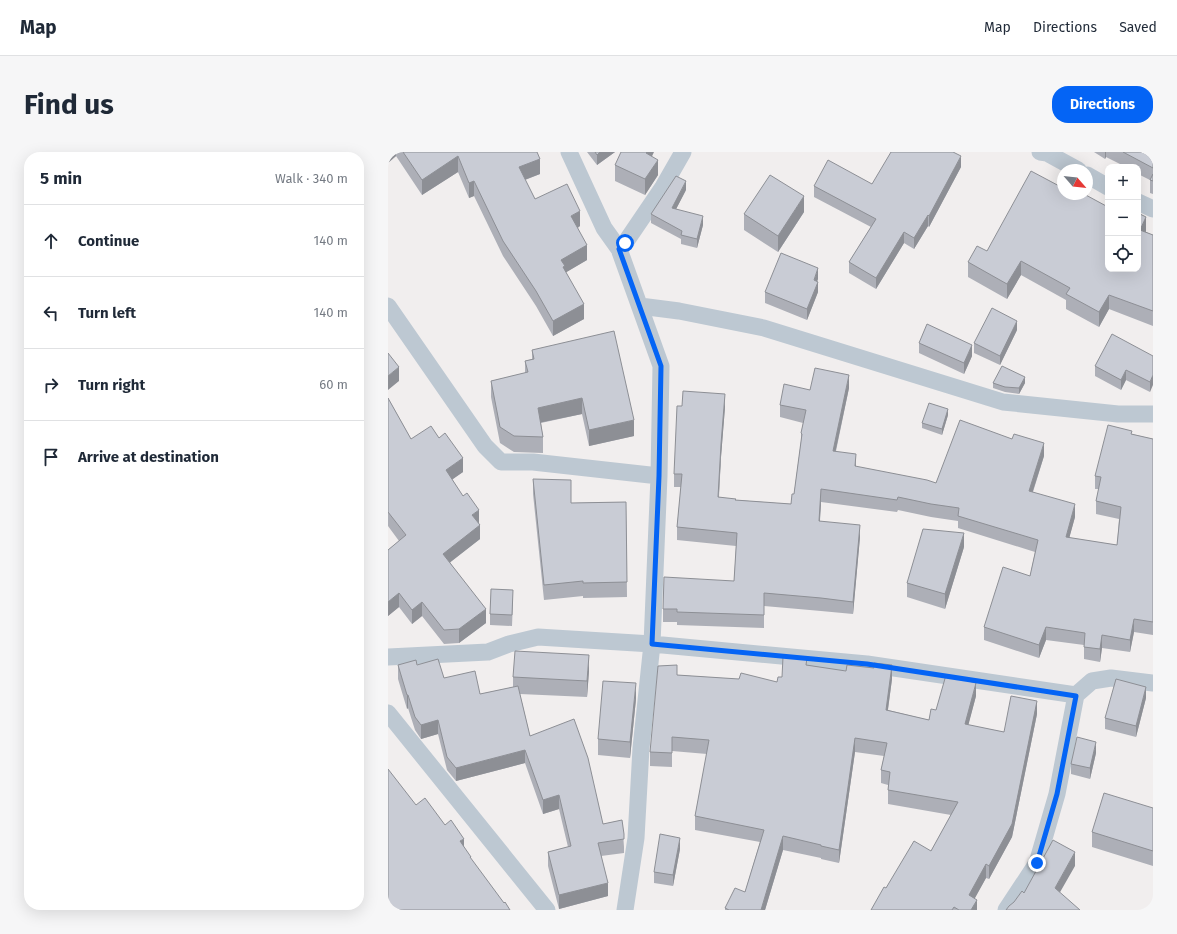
<!DOCTYPE html>
<meta charset="utf-8">
<style>
:root{--surface:#fff;--page:#f6f6f7;--text:#1f2937;--muted:#747a83;--line:#e0e1e3;--accent:#0464f5}
body{margin:0;font-family:"Fira Sans",sans-serif;background:var(--page);color:var(--text)}
.controls{position:absolute;right:12px;top:12px;display:grid;overflow:hidden;border-radius:8px;box-shadow:0 4px 16px #0002}
.controls button{width:36px;height:36px;display:grid;place-items:center;padding:0;border:0;border-bottom:1px solid var(--line);background:var(--surface);color:var(--text);font:20px sans-serif}
.compass{position:absolute;left:669px;top:12px;width:36px;height:36px;border-radius:50%;background:var(--surface);box-shadow:0 4px 16px #0002;rotate:118deg}
.stop{position:absolute;width:12px;height:12px;margin:-9px;border:3px solid #0464f5;border-radius:50%;background:#fff}
.stop.end{background:#0464f5;border-color:#fff;box-shadow:0 1px 4px #0008}
.list{margin:0;padding:0;list-style:none}
h2{display:flex;justify-content:space-between;align-items:center;height:52px;margin:0;padding:0 16px;font-size:17px}
h2 small{font-size:13px;font-weight:400;color:var(--muted)}
.list li{display:grid;grid-template-columns:26px 1fr auto;gap:12px;align-items:center;box-sizing:border-box;height:72px;padding:0 16px;border-top:1px solid var(--line)}
.list b{display:block;font-size:15px;white-space:nowrap}
.list em{font-size:13px;font-style:normal;color:var(--muted)}
.icon{flex:none;width:22px;height:22px;fill:none;stroke:currentColor;stroke-width:2;stroke-linecap:round;stroke-linejoin:round}
.map{position:relative;flex:none;width:765px;height:758px;overflow:hidden;border-radius:16px}
header{display:flex;align-items:center;gap:24px;box-sizing:border-box;height:56px;padding:0 20px;background:var(--surface);border-bottom:1px solid var(--line)}
header strong{font-size:19px}
nav{display:flex;gap:22px;margin-inline-start:auto;font-size:14px}
.intro{display:flex;align-items:center;justify-content:space-between;box-sizing:border-box;height:96px;padding:0 24px}
h1{margin:0;font-size:28px}
.button{padding:10px 18px;border-radius:16px;background:var(--accent);color:#fff;font-size:14px;font-weight:700}
main{display:flex;gap:24px;padding:0 24px}
aside{flex:1;background:var(--surface);border-radius:16px;box-shadow:0 4px 16px #0002}
.map>svg:first-child{display:block}
.lines{fill:none;stroke-linecap:round;stroke-linejoin:round}
.street{stroke:#bdc8d2;stroke-width:17}
.wall{fill:#adafb7}
.shaded-wall{fill:#8d8f95}
.building{fill:#c9ccd5;stroke:#8d8f95}
.route{stroke:#0464f5;stroke-width:5}
</style>
<header>
<strong>Map</strong>
<nav><a>Map</a><a>Directions</a><a>Saved</a></nav>
</header>
<div class="intro"><h1>Find us</h1><a class="button">Directions</a></div>
<main>
<aside>
<h2>5 min<small>Walk · 340 m</small></h2>
<ul class="list">
<li><svg class="icon" aria-label="ahead" viewBox="0 0 24 24"><path d="M12 20V5M6 11l6-6 6 6"/></svg><div><b>Continue</b></div><em>140 m</em></li>
<li><svg class="icon" aria-label="left" viewBox="0 0 24 24"><path d="M17 20v-9H6M10 6l-5 5 5 5"/></svg><div><b>Turn left</b></div><em>140 m</em></li>
<li><svg class="icon" aria-label="right" viewBox="0 0 24 24"><path d="M7 20v-9h11M14 6l5 5-5 5"/></svg><div><b>Turn right</b></div><em>60 m</em></li>
<li><svg class="icon" aria-label="arrive" viewBox="0 0 24 24"><path d="M6 21V4h12l-3 4 3 4H6"/></svg><div><b>Arrive at destination</b></div></li>
</ul>
</aside>
<div class="map">
<svg width="765" height="758" viewBox="0 0 765 758">
<rect width="100%" height="100%" fill="#f1eeee"/>
<g class="lines">
<path class="street" d="M181 0 216 76 231 97 273 214 271 324 264 492 253 596 248 686 237 758
M652 0 659 1 690 18
M699 23 720 35
M750 50 765 57
M231 97 237 91 275 35 295 0
M0 154 97 294 113 310H145L271 324
M252 154 291 159 376 176 615 250 730 262H765
M0 505 100 500 121 492 150 485 264 492 479 512 688 543
M0 561 159 758
M618 758 649 711 669 642 688 543 704 529 723 526 765 531"/>
</g>
<path class="wall" d="M0 0H149L152 22 137 28 147 47 192 74 190 76 199 108 178 120 196 167 165 184 148 154 115 104 86 44 81 46 70 20 34 43 8 4 0 11Z
M199 0H227L209 13Z
M706 0H765V42L762 41V28L750 22V15H738L718 5 717 7Z
M264 4 270 23 257 43 227 29V13Z
M573 15 541 75 540 74 526 97 516 91 488 137 461 121V110L483 75 426 45V34L484 32Z
M675 36 720 117 750 61 758 79V80L765 83V174L721 157 711 175 678 157V148L633 123 619 147 580 125V110L599 99Z
M298 38 288 57 315 73 309 96 293 92V87L263 71V62Z
M416 60 390 100 356 78V62Z
M430 127 429 129 430 140 419 168 377 151V140Z
M629 178 612 213 586 201V191Z
M531 191 584 204 576 222 531 201Z
M144 198 246 284 201 294 194 262 153 271 155 285V301L126 300 112 291 103 245V229L137 221V209L144 207Z
M765 204 762 240 738 228 733 238 707 224V214Z
M605 231H637L631 242 617 240 605 236Z
M461 236 448 299 468 315 548 331 656 304 645 340 687 365 681 386 729 393 731 367 708 362V349L711 337H707V324L744 282 765 287V483L746 480 742 500 714 496 712 510 696 507V493L658 488 651 506 596 488V475L642 424 647 400 570 376V369L543 365 510 358 509 360 433 350 432 369 472 385 465 462 433 459 376 454V476L289 473V470H275V457L346 429 348 394 289 388V375L293 335H286V322L337 255 333 305 331 345 348 348 403 352 406 342 413 289V281L415 271 392 265V253L422 238Z
M0 246 23 287 75 320 64 327 91 372 92 387 62 410 98 471 71 491 56 492 34 464 24 472 11 455 0 464V398L11 389 0 374Z
M560 263 554 283 534 276V271Z
M145 327 183 351 238 350 239 445 195 446V444L156 448 145 342Z
M576 395 557 457 519 445V431Z
M125 449 124 474 102 473V462Z
M10 513H29L56 526 92 542 125 535V525L201 519 199 545 132 542 142 584 215 672 234 668 236 695V701L213 704 220 744 171 757 160 714V700L180 695 171 657 155 662 137 611 68 629 59 618 50 582 33 587 27 578 20 556 19 557 10 527Z
M419 513 504 527 500 558 541 568 548 558 588 544 580 573 616 580 649 562 624 685 601 727 598 726 586 747 589 758H483L498 736 543 699 563 663 500 652V633L493 631V618L496 604 467 600 451 711 433 707V706L395 698 377 758H337V756L357 740 372 690 307 678V664L319 602 284 599V615L262 614V600L289 523 389 530 394 525Z
M758 546 748 585 717 577V566Z
M248 547 242 606 210 603V587Z
M708 601 702 627 683 622V612Z
M765 656V714L704 695V680Z
M292 697 285 734 266 731V720Z"/>
<path class="shaded-wall" d="M0 0H8V4L0 11Z
M212 0H227L209 13V3Z
M259 0H266L258 17V1Z
M717 0H718V5L717 7Z
M70 4V20L34 43V28Z
M573 4V15L541 75V64Z
M152 7V22L131 30V15Z
M270 8V23L257 43V27Z
M86 29V44L81 46V31Z
M298 29V38L284 65V56Z
M416 44V60L390 100V84Z
M192 59V74L183 79V64Z
M540 63V74L526 97V86Z
M315 64V73L309 96V87Z
M758 65V79L752 92V78Z
M516 80V91L488 137V126Z
M199 93V108L177 121V129L173 108Z
M633 109V123L619 147V132Z
M430 116V127L426 139V128Z
M430 130V140L419 168V157Z
M721 143V157L711 175V160Z
M196 152V167L165 184V169Z
M629 169V178L612 213V204Z
M584 193V204L576 222V211Z
M11 215V229L0 238V224Z
M738 218V228L733 238V228Z
M461 223V236L445 311V299Z
M765 223V233L762 240V230Z
M637 225V231L631 242V236Z
M337 242V255L333 305 330 358 333 292Z
M194 246V262L150 271V256Z
M560 257V263L554 283V277Z
M246 268V284L201 294V278Z
M656 291V304L641 351V339Z
M468 302V315L467 314Z
M75 306V320L58 332V318Z
M433 337V350L431 382V369Z
M687 352V365L678 398V385Z
M91 358V372L84 363Z
M92 373V387L55 416V402Z
M472 373V385L465 462V450Z
M576 381V395L557 457V442Z
M11 441V455L0 464V450Z
M34 450V464L24 472V458Z
M98 457V471L71 491V477Z
M746 467V480L742 500V488Z
M658 475V488L651 506V493Z
M714 483V496L712 510V497Z
M201 503V519L199 545V529Z
M504 513V527L498 571V558Z
M248 531V547L242 606V590Z
M588 531V544L577 586V572Z
M758 535V546L748 585V574Z
M19 543H20V556L19 557Z
M649 549V562L624 685 601 727V714Z
M50 568V582L33 587V573Z
M467 586V600L451 711V698Z
M708 590V601L702 627V616Z
M137 598V611L68 629V616Z
M171 643V657L155 662V648Z
M395 684V698L377 758H373Z
M292 686V697L285 734V723Z
M76 687V701L72 689Z
M687 700V714L667 749V736Z
M598 712V726L581 757V743Z
M220 731V744L171 757V743Z
M589 748V758H583Z"/>
<path class="building" d="M15 0H149L152 7 131 15 147 47 179 32 192 59 183 64 199 93 173 108 177 114 175 115 196 152 165 169 148 139 115 89 86 29 81 31 70 4 34 28Z
M207 0H212L209 3Z
M233 0H259L258 1 270 8 257 27 227 13Z
M503 0H565L573 4 541 64 540 63 526 86 516 80 488 126 461 110 488 67 426 34 440 8 484 32Z
M735 0H765V16Z
M643 19 675 36V42H696L720 55V117H750V61L758 65 752 78 765 83V159L721 143 711 160 678 142 682 136 633 109 619 132 580 110 589 94 599 99Z
M765 22V29L762 28Z
M382 23 416 44 390 84 356 62Z
M288 24 298 29 284 56 315 64 309 87 293 83 294 79 263 62Z
M393 101 430 116 426 128 430 130 419 157 377 140Z
M604 156 629 169 612 204 586 191Z
M539 172 584 193 576 211 531 191Z
M226 179 246 268 201 278 194 246 150 256 155 285 126 284 112 275 103 229 140 220 137 209 146 207 144 198Z
M724 182 765 204V223L762 230 738 218 733 228 707 214Z
M0 201 11 215 0 224Z
M614 214 637 225 631 236 617 235 605 231Z
M427 216 461 223 445 299 468 302 467 314 539 328 548 331 572 268 624 287 626 282 656 291 641 339 687 352 678 385 729 393 733 355 708 349 713 325 707 324 720 273 744 279 743 282 765 287V470L746 467 742 488 714 483 712 497 696 495 697 481 658 475 651 493 596 475 615 415 642 424 650 388 570 364 571 356 543 352 510 345 509 348 433 337 431 369 472 373 465 450 433 446 376 441V463L289 460V457H275L276 425 346 429 349 381 289 375 294 322H286L289 254H294L295 239 337 242 333 292 330 345 348 347 347 348 403 352 404 342H406L414 282 413 281 418 258 392 253 396 232 422 238Z
M0 246 23 287 43 274 51 286 57 281 75 306 58 318 75 344 79 341 91 358 84 363 92 373 55 402 98 457 71 477 56 478 34 450 24 458 11 441 0 450V398L18 383 0 360Z
M541 251 560 257 554 277 534 271Z
M145 327 183 328V351L238 350 239 430 195 431V429L156 433Z
M535 377 576 381 557 442 519 431Z
M103 437 125 438 124 463 102 462Z
M127 499 201 503 199 529 125 525Z
M395 505 419 506 418 513 458 519 459 513 486 516V511L504 513 498 558 541 568 543 557 548 558 558 523 588 531 577 572 616 580 623 544 649 549 624 672 601 714 598 712 581 743 589 748 583 758H571L566 755 564 758H483L496 735 498 736 526 689 543 699 570 650 500 638 502 620 493 618 499 591 467 586 451 698 433 694V693L395 684 373 758H341L337 756 347 736 357 740 376 678 307 664 321 588 284 585V601L262 600 270 514 289 513V523L351 527 353 521 389 530 390 525H394Z
M50 507 56 526 87 519 92 542 130 534 142 584 186 567 200 606 215 672 234 668 236 682V687L210 691 220 731 171 743 160 700 183 694 171 643 155 648 137 598 68 616 59 605 50 568 33 573 27 565 20 543H19L10 513 28 508 29 513Z
M728 527 758 535 748 574 717 566Z
M215 529 248 531 242 590 210 587Z
M689 585 708 590 702 616 683 612Z
M0 617 28 653 37 646 57 673 63 668 76 687 72 689 83 705H82L116 751 117 750 122 758H0Z
M716 641 765 656V699L704 680Z
M272 682 292 686 285 723 266 720Z
M665 688 687 700 667 736 692 758H618L621 754 626 750 634 739 636 741Z"/>
<g class="lines">
<path class="route" d="M237 91 231 97 273 214 271 324 264 492 479 512 688 544 669 642 649 711"/>
</g>
</svg>
<div class="controls">
<button>+</button>
<button>−</button>
<button><svg class="icon" aria-label="locate" viewBox="0 0 24 24"><circle cx="12" cy="12" r="6"/><path d="M12 2v4M12 18v4M2 12h4M18 12h4"/></svg></button>
</div>
<svg class="compass" viewBox="-18 -18 36 36"><path d="M0-13l5 13h-10z" fill="#e53935"/><path d="M0 13l5-13h-10z" fill="#747a83"/></svg>
<div class="stop" style="left:237px;top:91px"></div>
<div class="stop end" style="left:649px;top:711px"></div>
</div>
</main>
